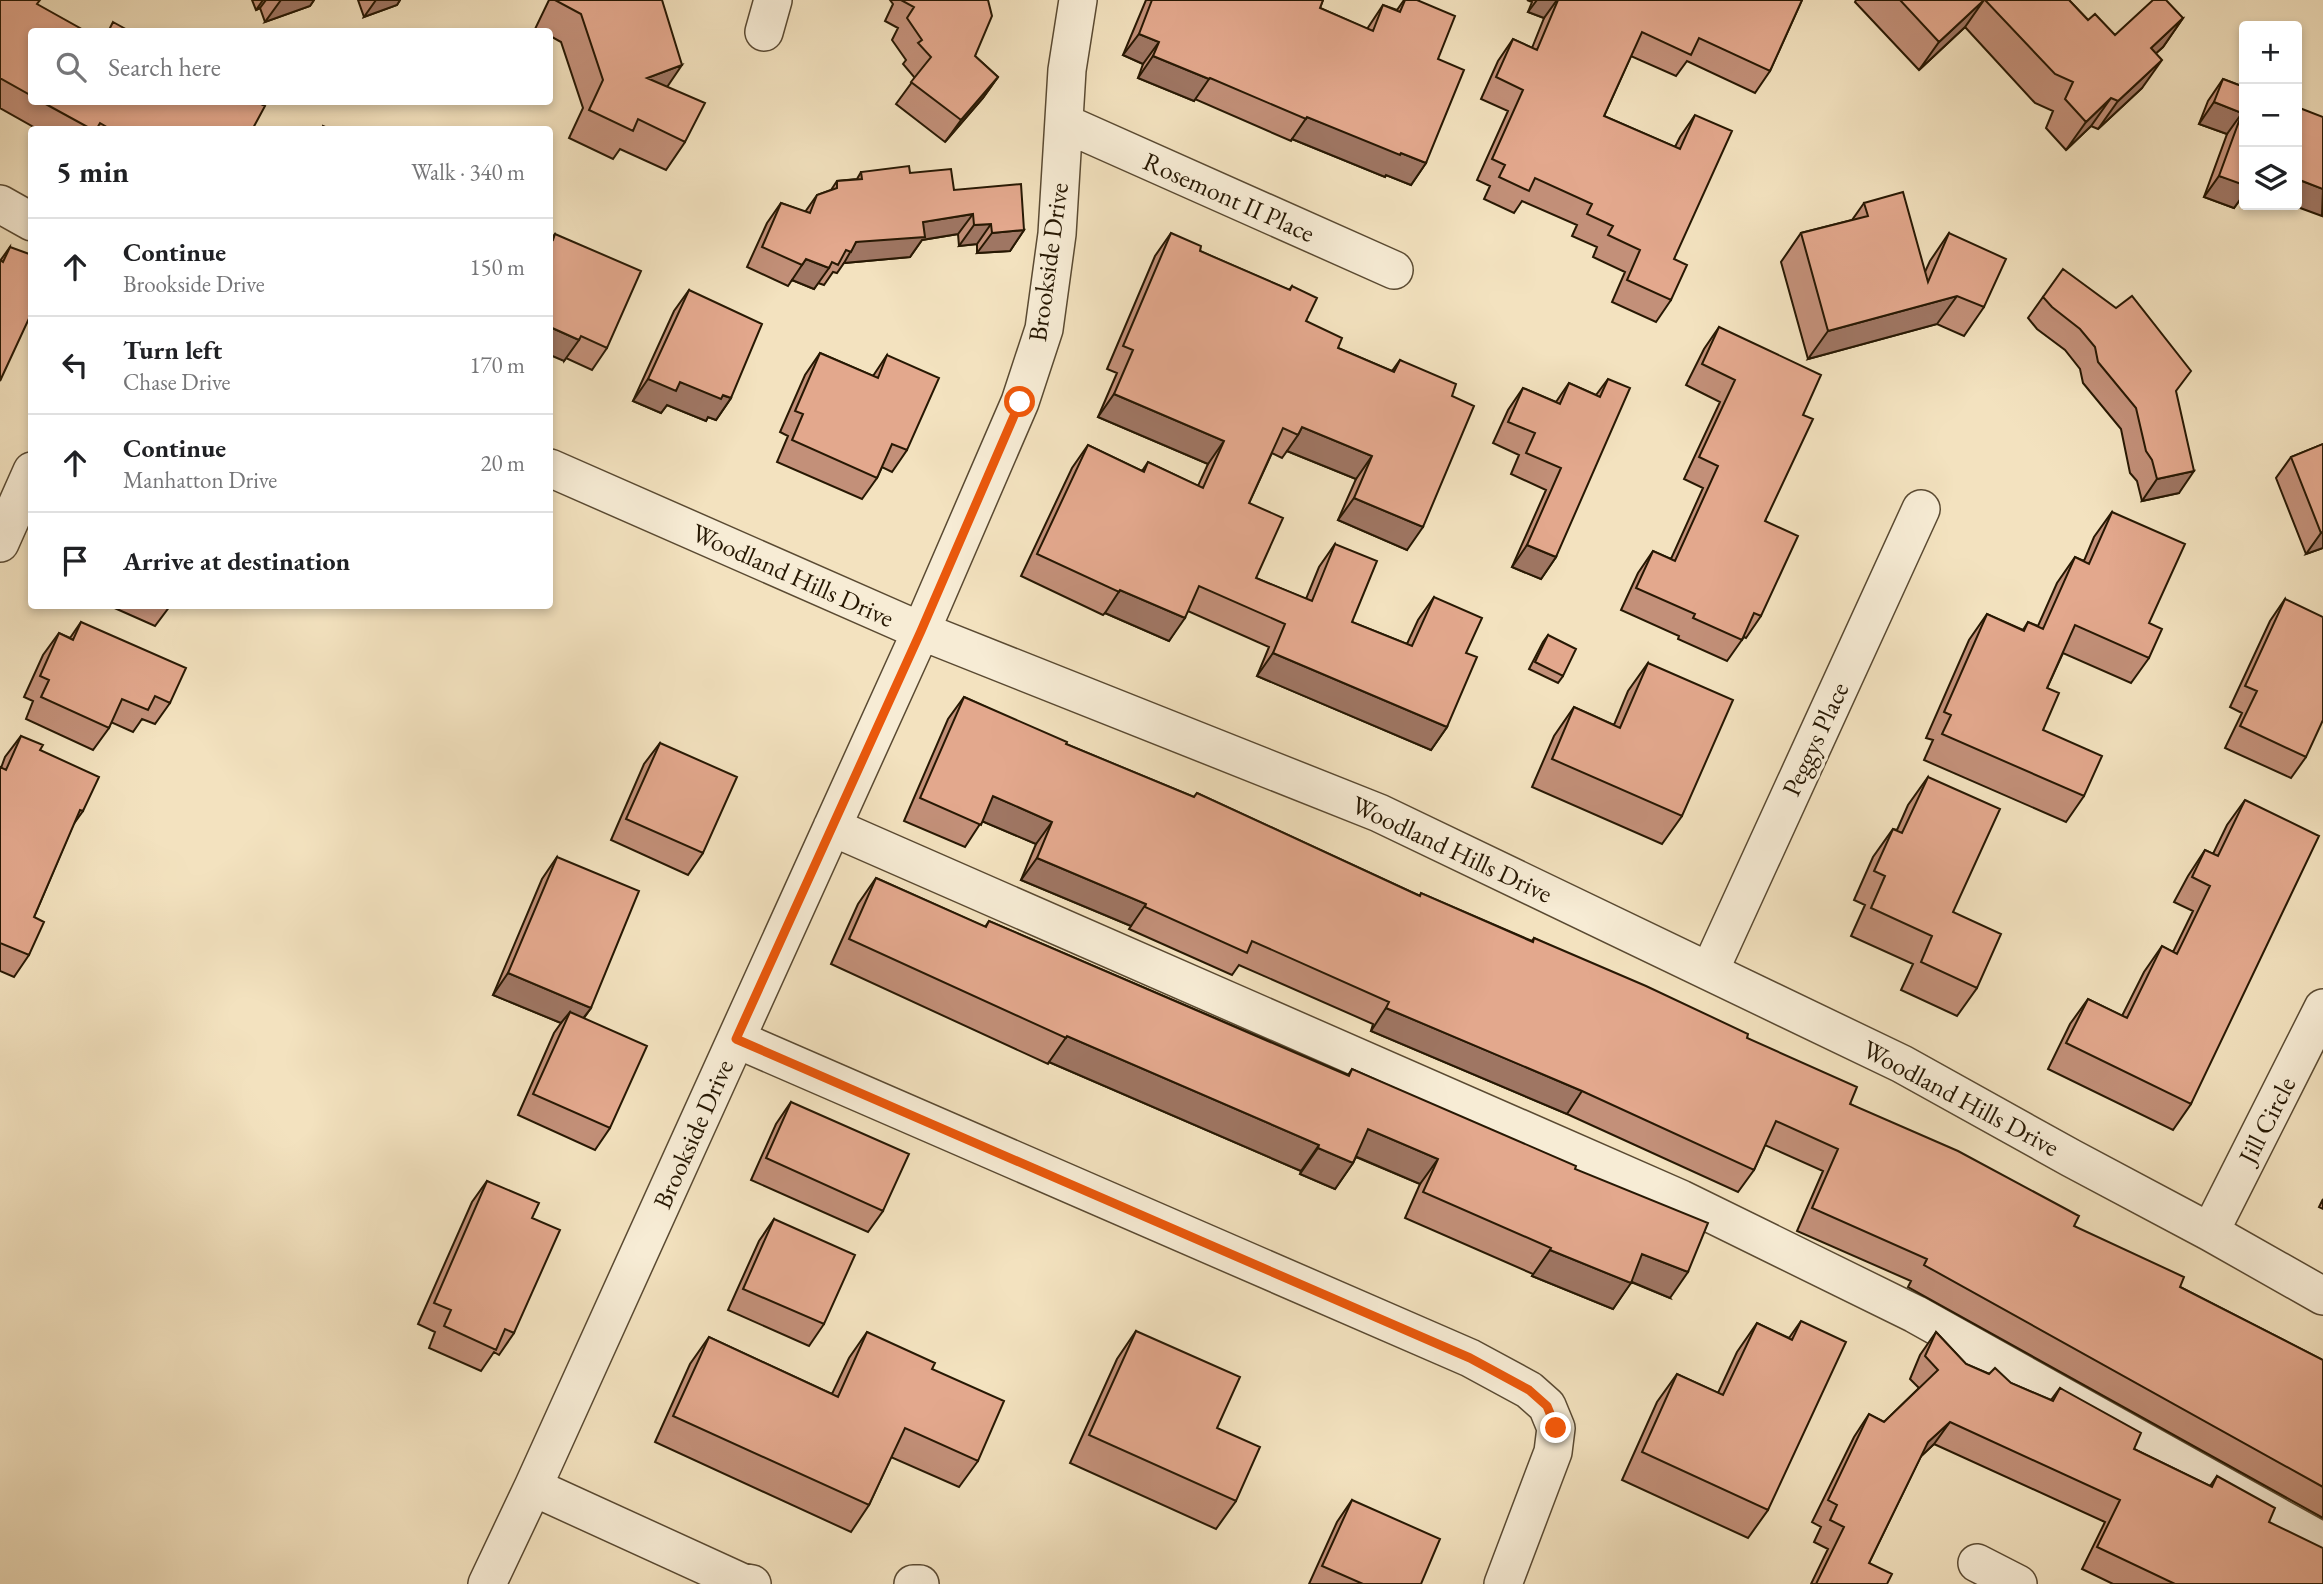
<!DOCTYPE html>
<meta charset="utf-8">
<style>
:root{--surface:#fff;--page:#f2f2f2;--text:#202124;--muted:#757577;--line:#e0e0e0}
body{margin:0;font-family:"EB Garamond",serif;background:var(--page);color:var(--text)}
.controls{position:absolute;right:21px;top:21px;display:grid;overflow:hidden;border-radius:7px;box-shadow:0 4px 10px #0003}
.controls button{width:63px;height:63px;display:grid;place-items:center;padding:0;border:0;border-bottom:2px solid var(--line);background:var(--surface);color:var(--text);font:35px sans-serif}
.stop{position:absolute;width:21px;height:21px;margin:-16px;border:5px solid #ea580c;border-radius:50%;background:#fff}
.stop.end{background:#ea580c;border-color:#fff;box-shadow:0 2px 7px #0008}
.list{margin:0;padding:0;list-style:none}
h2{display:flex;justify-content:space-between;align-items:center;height:91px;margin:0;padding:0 28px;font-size:30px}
h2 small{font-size:23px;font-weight:400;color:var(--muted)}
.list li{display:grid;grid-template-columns:46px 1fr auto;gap:21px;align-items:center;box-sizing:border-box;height:98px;padding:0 28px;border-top:2px solid var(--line)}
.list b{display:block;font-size:26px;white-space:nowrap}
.list p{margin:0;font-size:23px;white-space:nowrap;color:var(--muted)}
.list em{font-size:23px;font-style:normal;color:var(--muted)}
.icon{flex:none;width:38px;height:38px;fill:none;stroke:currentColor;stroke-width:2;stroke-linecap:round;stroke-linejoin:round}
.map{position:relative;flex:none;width:2323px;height:1584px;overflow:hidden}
.search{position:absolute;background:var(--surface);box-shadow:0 4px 10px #0003;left:28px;top:28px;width:525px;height:77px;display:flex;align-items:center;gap:18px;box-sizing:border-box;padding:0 24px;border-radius:7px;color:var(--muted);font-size:26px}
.panel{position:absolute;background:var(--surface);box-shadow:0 4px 10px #0003;left:28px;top:126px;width:525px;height:483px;border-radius:7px}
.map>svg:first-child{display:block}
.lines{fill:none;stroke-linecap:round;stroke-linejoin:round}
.minor-casing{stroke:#5a4a32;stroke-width:40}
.minor{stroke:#f7ecd5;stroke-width:37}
.wall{fill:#c39079;stroke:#271803;stroke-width:2}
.shaded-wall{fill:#9f7663;stroke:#271803;stroke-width:2}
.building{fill:#e3a88d;stroke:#271803;stroke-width:2}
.route{stroke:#ea580c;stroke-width:9}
.labels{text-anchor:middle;stroke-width:7;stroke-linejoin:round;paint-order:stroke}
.street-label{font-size:26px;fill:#271803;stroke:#f7ecd5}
</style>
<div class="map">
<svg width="2323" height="1584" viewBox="0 0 2323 1584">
<rect width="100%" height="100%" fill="#f3e2bf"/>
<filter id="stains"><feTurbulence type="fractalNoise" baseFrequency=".00286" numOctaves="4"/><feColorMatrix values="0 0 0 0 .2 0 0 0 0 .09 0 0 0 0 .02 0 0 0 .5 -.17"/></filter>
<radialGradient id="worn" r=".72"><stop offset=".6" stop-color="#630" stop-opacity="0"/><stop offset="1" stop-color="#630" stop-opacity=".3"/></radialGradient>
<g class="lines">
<defs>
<path id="minor" d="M764 32 773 0
M1064 123 1394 270
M0 204 32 222
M550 468 921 631 1379 813 1902 1064 2071 1158 2210 1232 2323 1296
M0 543 32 471
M832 827 1681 1199 1915 1314 2323 1542
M1710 970 1921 509
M736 1039 1470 1358 1529 1390 1547 1406 1556 1428 1553 1452 1503 1584
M2210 1232 2323 1008
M533 1487 741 1582 752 1584
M1977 1563 2018 1584
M487 1584 533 1487 921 631 1020 402 1044 329 1057 234 1067 70 1078 0
M913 1584H920"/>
</defs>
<use href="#minor" class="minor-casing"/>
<use href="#minor" class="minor"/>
</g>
<path class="wall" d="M0 0 37 4 32 32V102H257L252 130H39L0 108Z
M252 0H314L310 6 265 22 260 8 256 10Z
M358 0H400L397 5 364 17Z
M549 0H662L667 87 685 142 666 170 620 149 613 159 569 138 583 108 561 42 550 36V32H540L535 29Z
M890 0H988L975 56 998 77 983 98 945 142 896 104 915 78 903 64 906 60 892 40 898 28 885 21 893 4Z
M1146 0H1323L1320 8 1367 29 1383 5 1397 10 1404 0H1417L1438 59 1426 163 1411 185 1386 175 1385 177 1292 139 1291 141 1195 99 1194 101 1138 78 1143 64 1123 55Z
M1527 0H1802L1770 71 1755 93 1687 61 1676 76 1631 56 1604 116 1675 147 1680 137 1695 115 1674 259 1671 300 1656 322 1612 302 1625 272 1593 257 1597 247 1572 236 1577 225 1522 201 1514 213 1484 199 1490 186 1477 180 1508 111 1481 99 1498 61 1513 39 1532 48 1544 18 1528 12 1532 2Z
M1856 0H2069L2088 20 2115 35 2183 18 2163 47 2156 53 2142 88 2098 129 2091 126 2066 150 2046 128 2053 111 2035 103 1965 27 1919 70 1855 2Z
M2223 79 2244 87V194L2234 208 2204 197 2227 134 2199 124 2208 101Z
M861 172 910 173 954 190 1024 230 1010 251 977 253V244L959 246 958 234 922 240 910 257 844 263 837 273 833 272 824 285 818 283 814 289 792 280 788 286 747 267 767 223 781 203 805 212 817 195 831 190 837 181 857 179Z
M1864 203 1925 272 1930 261 1949 233 1984 307 1964 336 1937 324 1808 359 1781 262 1801 233 1852 220Z
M1171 233 1200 251 1289 290 1292 286 1306 321 1338 348 1392 371 1400 360 1452 396 1407 550 1338 520 1356 479 1287 451 1282 458 1272 453 1249 503 1256 578 1306 599 1319 567 1335 544 1352 622 1407 644 1418 620 1434 597 1466 653 1447 727 1431 750 1257 676 1269 647 1188 611 1169 641 1105 613 1103 615 1021 576 1072 468 1088 445 1142 471 1148 462 1198 486 1208 464 1098 417 1117 373 1107 369 1155 256Z
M555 234 607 348 592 370 566 358 564 361 551 239Z
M10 247 0 381V261Z
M689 290 731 398 716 420 708 417 706 421 667 405 661 413 633 401 674 311Z
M2043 297 2176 392 2179 493 2142 501 2137 481 2130 473 2121 429 2083 383 2080 369 2065 350 2037 329 2028 318Z
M1719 327 1803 415 1765 521 1761 616 1746 638 1744 637 1727 661 1678 639 1679 636 1621 610 1638 573 1653 551 1671 559 1703 488 1684 479 1720 402 1686 385 1704 349Z
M820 353 873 376 887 355 907 450 892 472 882 467 877 478 862 499 777 462 788 436 780 432 805 375Z
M1608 379 1556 557 1541 579 1512 567 1546 490 1511 474 1519 455 1493 443 1508 410 1523 388 1556 402 1569 383 1596 395Z
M2323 444V548L2306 554 2276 478 2291 457Z
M2112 512 2149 623V658L2131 683 2063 653 2047 688 2043 730 2084 796 2066 822 1924 760 1933 740 1926 738 1969 640 1987 614 2023 630 2028 622 2038 626 2057 583 2075 557 2084 561 2094 537Z
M2285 599 2306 757 2291 778 2225 748 2242 713 2230 707 2270 621Z
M110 606H170L155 626Z
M81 622 170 703 155 724 142 719 133 732 111 722 109 728 93 750 26 719 33 701 24 697 43 655 59 633 70 638Z
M1548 635 1563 676 1558 683 1529 669 1543 642Z
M1648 663 1682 816 1662 844 1532 787 1554 736 1574 707 1614 725 1628 691Z
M964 697 1066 744 1194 797 1197 793 1420 896 1421 893 1532 941 1534 938 1747 1038 1850 1104 2074 1226 2180 1287 2323 1360V1518L1908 1287 1911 1281 1797 1231 1823 1171 1765 1145 1754 1170 1738 1192 1567 1114 1371 1031 1373 1024 1239 965 1232 975 1129 929 1131 926 1021 880 1036 844 982 821 965 847 904 821 948 719Z
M21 736 40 750 83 811 73 825 34 917 29 955 14 977 0 971V767L1 768 5 757Z
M660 743 703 853 688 875 611 840 644 764Z
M1928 777 1953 912 1977 988 1957 1016 1901 990 1913 964 1851 936 1865 905 1854 900 1873 857 1893 829 1897 830 1908 805Z
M2245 800 2191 1104 2173 1130 2048 1069 2070 1024 2088 999 2122 1016 2144 972 2162 946 2173 952 2193 911 2174 902 2188 876 2205 850 2213 854 2227 825Z
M557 857 591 1008 584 1018 610 1128 595 1150 518 1115 554 1033 561 1023 493 995 542 879Z
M876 878 985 927 989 921 1348 1075 1352 1069 1575 1169 1670 1298 1631 1282 1613 1309 1532 1276 1533 1274 1405 1218 1420 1184 1356 1157 1353 1163 1335 1189 1300 1174 1301 1171 1049 1062 1048 1064 831 964 858 904Z
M791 1102 883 1211 868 1232 751 1180 776 1124Z
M487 1181 532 1218 514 1333 499 1355 494 1352 481 1371 429 1348 435 1332 418 1324 472 1202Z
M2323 1199V1209L2319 1207Z
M774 1219 824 1324 809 1346 728 1310 759 1241Z
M1801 1321 1768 1510 1748 1538 1622 1480 1657 1402 1677 1374 1718 1393 1737 1352 1757 1323 1789 1338Z
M1136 1331 1217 1428 1236 1501 1216 1529 1070 1463 1117 1359Z
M867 1332 932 1369 978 1461 959 1487 891 1457 869 1505 851 1532 655 1442 690 1364 709 1337 832 1394 849 1358Z
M1936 1332 1966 1364 2051 1400 2060 1388 2134 1449 2210 1486 2217 1476 2269 1522 2323 1584H2113L2082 1569 2105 1522 1934 1444 1921 1456 1869 1563 1887 1584H1811L1828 1549 1814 1542 1821 1527 1812 1522 1854 1437 1869 1414 1884 1422 1919 1388 1910 1379 1920 1355Z
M1352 1500 1421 1584H1309L1337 1522Z"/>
<path class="shaded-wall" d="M263 0H266L260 8 256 10Z
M281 0H314L310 6 265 22Z
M376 0H400L397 5 364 17Z
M1537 0H1557L1544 18 1528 12Z
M1984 0 1965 27 1919 70 1939 42Z
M2183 18 2163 47 2131 76 2151 48Z
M1139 34 1159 42 1143 64 1123 55Z
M1153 56 1209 79 1194 101 1138 78Z
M2162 60 2142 88 2098 129 2118 101Z
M682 65 663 93 647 78Z
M998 77 983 98 945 142 961 120Z
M2111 98 2091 126 2066 150 2086 122Z
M2214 102 2242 113 2227 134 2199 124Z
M1307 117 1401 153 1426 163 1411 185 1386 175 1385 177 1292 139Z
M2219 176 2244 183V194L2234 208 2204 197Z
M2297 179 2323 189 2322 216 2292 205H2297Z
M973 214 958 234 922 240 910 257 844 263 856 242 923 222Z
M991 224 977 244 959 246 974 225Z
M1024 230 1010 251 977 253 992 233Z
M806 259 829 268 814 289 792 280Z
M1957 296 1937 324 1808 359 1828 331Z
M550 327 579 340 564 361 550 355Z
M648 379 680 382 731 398 716 420 708 417 706 421 667 405 661 413 633 401Z
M1114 394 1224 441 1208 464 1098 417Z
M1302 427 1372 456 1356 479 1287 451 1298 435Z
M2194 471 2179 493 2142 501 2157 479Z
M1354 498 1423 527 1407 550 1338 520Z
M2323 532V548L2306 554 2321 533Z
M1527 545 1556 557 1541 579 1512 567Z
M1120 590 1185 618 1169 641 1105 613Z
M1273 653 1447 727 1431 750 1257 676Z
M993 796 1052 822 1036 844 977 819Z
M1037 858 1146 904 1131 926 1021 880Z
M508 973 591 1008 575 1029 570 1012 561 1023 493 995Z
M1386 1008 1582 1091 1567 1114 1371 1031Z
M1067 1036 1319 1145 1301 1171 1049 1062Z
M1368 1129 1438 1159 1420 1184 1350 1154Z
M1318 1148 1353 1163 1335 1189 1300 1174Z
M1550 1250 1631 1283 1613 1309 1532 1276Z
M1642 1254 1688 1272 1670 1298 1625 1279Z
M1950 1422 1934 1444 1913 1464 1928 1442Z"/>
<path class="building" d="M0 0H40L37 4 87 32H32V96L0 78Z
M555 0H662L682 65 647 78 705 103 685 142 638 119 633 131 589 110 603 80 581 14Z
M901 0H988L992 16 975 56 998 77 961 120 911 82 931 57 918 43 922 40 907 18 914 7Z
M1152 0H1323L1320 8 1373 31 1383 5 1400 12 1405 0H1417L1455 16 1438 59 1464 70 1426 163 1401 153 1400 155 1307 117 1306 119 1210 78 1209 79 1153 56 1159 42 1139 34Z
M1558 0H1802L1770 71 1699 38 1691 55 1642 32 1604 116 1680 149 1695 115 1732 131 1674 259 1687 265 1671 300 1627 280 1640 250 1608 235 1613 226 1587 214 1592 204 1535 178 1529 191 1499 177 1505 165 1492 159 1523 90 1496 77 1513 39 1537 50Z
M1900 0H1984L1939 42Z
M1985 0H2069L2088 20 2095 14 2115 35 2153 0H2166L2183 18 2151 48 2162 60 2118 101 2111 98 2086 122 2065 99 2073 82 2055 74Z
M113 22 131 32H108Z
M2223 79 2244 87V185L2219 176 2242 113 2214 102Z
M42 102H257L265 106 252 130H112L100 123 96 130H93Z
M2297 107 2323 117V189L2297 179Z
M323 126 332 130H322Z
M909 166 910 173 951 169 954 190 1021 184 1024 230 992 233 991 224 974 225 973 214 923 222 925 237 856 242 851 252 846 250 838 265 832 262 829 268 806 259 802 265 762 247 781 203 810 213 817 195 837 188V181L862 179 861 172Z
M1903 192 1928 282 1949 233 2006 259 1984 307 1957 296 1828 331 1801 233 1868 216 1864 203Z
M1171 233 1201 246 1200 251 1290 290 1292 286 1317 298 1306 321 1342 338 1338 348 1394 372 1400 360 1456 384 1452 396 1474 406 1423 527 1354 498 1372 456 1302 427 1298 435 1283 428 1249 503 1283 518 1256 578 1312 601 1335 544 1377 561 1352 622 1412 646 1434 597 1482 618 1466 653 1477 657 1447 727 1273 653 1285 624 1199 586 1185 618 1120 590 1119 592 1037 554 1088 445 1144 472 1148 462 1203 488 1224 441 1114 394 1133 350 1123 346Z
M555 234 641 271 607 348 581 336 579 340 550 327V239L553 240Z
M10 247 32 255V312L0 381V260L3 262Z
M2063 269 2116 308 2132 296 2191 371 2176 391 2194 471 2157 479 2152 460 2146 451 2136 408 2098 362 2095 347 2080 329 2052 307 2043 297Z
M689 290 762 324 731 398 723 395 721 399 680 382 676 391 648 379Z
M1719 327 1821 375 1803 415 1813 419 1765 521 1798 536 1761 616 1754 613 1742 640 1693 618 1695 614 1636 588 1653 551 1675 561 1718 466 1699 457 1735 380 1702 364Z
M820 353 878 378 887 355 939 378 907 450 892 444 877 478 792 440 803 414 795 411Z
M1608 379 1630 388 1556 557 1527 545 1561 468 1526 453 1535 433 1508 422 1523 388 1560 404 1569 383 1600 397Z
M2323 444V532L2321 533 2291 457Z
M2112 512 2185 544 2149 623 2162 629 2149 658 2075 625 2047 688 2059 693 2043 730 2102 756 2084 796 1942 734 1951 715 1944 712 1987 614 2024 631 2028 622 2043 629 2075 557 2089 564Z
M2285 599 2323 617V720L2306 757 2240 726 2257 691 2245 686Z
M81 622 186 668 170 703 155 696 148 710 122 699 109 728 41 697 49 680 40 676 59 633 73 640Z
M1548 635 1576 649 1563 676 1535 662Z
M1648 663 1733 700 1682 816 1552 759 1574 707 1620 728Z
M964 697 1067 742 1066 744 1194 797 1197 793 1420 896 1421 893 1533 942 1534 938 1646 986 1748 1034 1747 1038 1857 1087 1850 1104 1958 1151 2079 1216 2074 1226 2184 1277 2180 1287 2323 1360V1487L1924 1265 1927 1259 1812 1208 1838 1149 1776 1121 1754 1170 1582 1091 1386 1008 1389 1002 1252 941 1247 953 1145 907 1146 904 1037 858 1052 822 993 796 981 825 920 798Z
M21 736 43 745 40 750 99 777 83 811 80 810 34 917 44 922 29 955 0 943V767L6 770Z
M660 743 737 777 703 853 626 819Z
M1928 777 2000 809 1953 912 2001 934 1977 988 1921 962 1932 936 1871 908 1885 876 1874 871 1893 829 1902 833Z
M2245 800 2319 836 2191 1104 2066 1043 2088 999 2127 1018 2162 946 2177 954 2210 886 2192 877 2205 850 2218 856Z
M557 857 639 891 591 1008 508 973Z
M876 878 986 927 989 921 1349 1076 1352 1069 1576 1166 1575 1169 1708 1223 1688 1272 1642 1254 1631 1283 1550 1250 1551 1248 1423 1192 1438 1159 1368 1129 1353 1163 1318 1148 1319 1145 1067 1036 1066 1038 849 939Z
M570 1012 647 1046 610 1128 533 1094Z
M791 1102 909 1154 883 1211 766 1158Z
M487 1181 539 1203 532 1218 560 1230 514 1333 505 1329 496 1350 444 1326 451 1310 434 1303Z
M774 1219 855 1255 824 1324 743 1289Z
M1801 1321 1846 1342 1768 1510 1642 1452 1677 1374 1723 1395 1757 1323 1792 1340Z
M1136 1331 1240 1377 1217 1428 1260 1447 1236 1501 1089 1435Z
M867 1332 935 1363 932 1369 1004 1401 978 1461 905 1428 869 1505 673 1416 709 1337 838 1397Z
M1936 1332 1966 1364 1989 1374 1995 1368 2011 1383 2053 1401 2060 1388 2141 1433 2134 1449 2212 1487 2217 1476 2275 1508 2269 1522 2323 1548V1584H2175L2097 1547 2120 1500 1950 1422 1928 1442 1869 1563 1892 1574 1887 1584H1816L1844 1527 1830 1520 1837 1505 1828 1500 1869 1414 1884 1422 1938 1370 1925 1356Z
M1352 1500 1440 1539 1421 1584H1363L1322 1566Z"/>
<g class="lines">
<path class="route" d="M1020 402 921 631 736 1039 1470 1358 1529 1390 1547 1406 1556 1428"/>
</g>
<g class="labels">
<g class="street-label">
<text transform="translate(1229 197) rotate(24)" y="9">Rosemont II Place</text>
<text transform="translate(1048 262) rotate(-82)" y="9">Brookside Drive</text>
<text transform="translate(793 575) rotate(24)" y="9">Woodland Hills Drive</text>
<text transform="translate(1815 739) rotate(-65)" y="9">Peggys Place</text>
<text transform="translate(1452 849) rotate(25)" y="9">Woodland Hills Drive</text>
<text transform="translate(1961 1098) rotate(28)" y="9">Woodland Hills Drive</text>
<text transform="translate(2267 1120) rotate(-63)" y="9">Jill Circle</text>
<text transform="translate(693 1134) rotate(-66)" y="9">Brookside Drive</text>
</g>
</g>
<rect width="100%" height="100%" filter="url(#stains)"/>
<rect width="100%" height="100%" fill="url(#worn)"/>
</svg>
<div class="controls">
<button>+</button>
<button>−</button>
<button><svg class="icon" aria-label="layers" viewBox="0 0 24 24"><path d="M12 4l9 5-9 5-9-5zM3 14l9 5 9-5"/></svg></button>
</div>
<div class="stop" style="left:1020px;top:402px"></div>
<div class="stop end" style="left:1556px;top:1428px"></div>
<div class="search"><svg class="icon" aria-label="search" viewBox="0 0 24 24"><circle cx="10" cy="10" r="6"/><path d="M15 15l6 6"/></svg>Search here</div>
<section class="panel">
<h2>5 min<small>Walk · 340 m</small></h2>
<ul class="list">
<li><svg class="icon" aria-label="ahead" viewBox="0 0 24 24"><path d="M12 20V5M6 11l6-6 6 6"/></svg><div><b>Continue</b><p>Brookside Drive</p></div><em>150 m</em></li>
<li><svg class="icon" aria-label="left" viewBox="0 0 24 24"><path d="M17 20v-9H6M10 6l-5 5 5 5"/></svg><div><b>Turn left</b><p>Chase Drive</p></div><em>170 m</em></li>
<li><svg class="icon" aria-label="ahead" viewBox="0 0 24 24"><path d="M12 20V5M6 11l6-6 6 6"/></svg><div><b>Continue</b><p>Manhatton Drive</p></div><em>20 m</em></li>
<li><svg class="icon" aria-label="arrive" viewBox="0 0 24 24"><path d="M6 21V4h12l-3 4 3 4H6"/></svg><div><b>Arrive at destination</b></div></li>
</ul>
</section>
</div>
